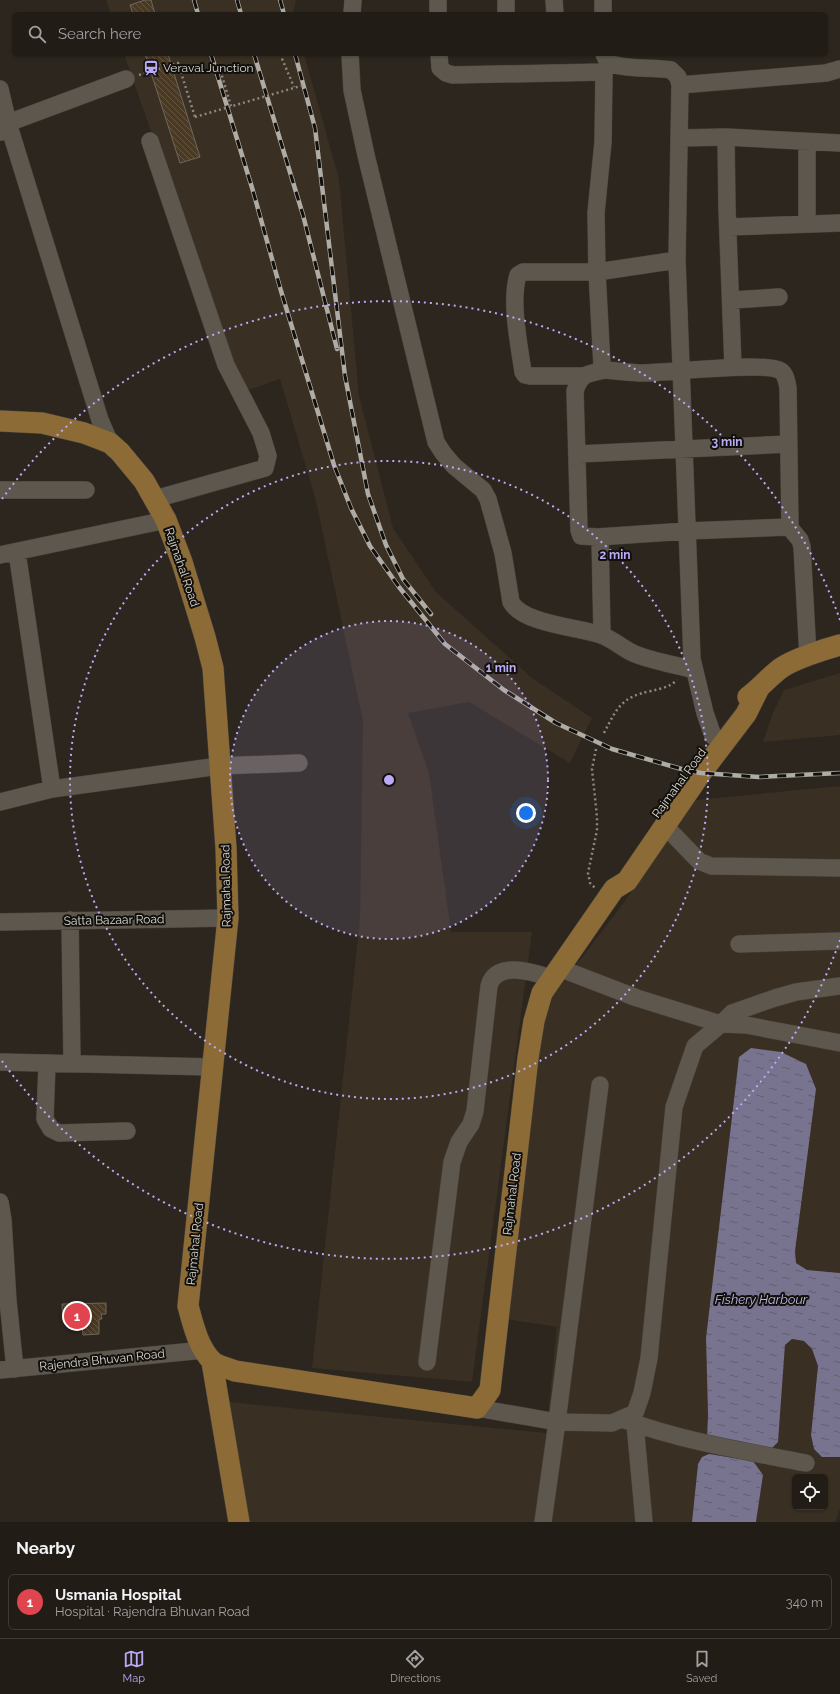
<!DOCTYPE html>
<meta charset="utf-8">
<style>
:root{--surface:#211c16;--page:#2d2923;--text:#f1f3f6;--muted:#a2a1a1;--line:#3e3a35;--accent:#baaaf7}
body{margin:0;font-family:Raleway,sans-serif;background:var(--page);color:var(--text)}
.controls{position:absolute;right:12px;bottom:12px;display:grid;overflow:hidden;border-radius:6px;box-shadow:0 1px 3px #0004}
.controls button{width:36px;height:36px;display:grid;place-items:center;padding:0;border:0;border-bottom:1px solid var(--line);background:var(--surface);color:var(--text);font:20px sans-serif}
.you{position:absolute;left:526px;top:813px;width:14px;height:14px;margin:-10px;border:3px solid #fff;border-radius:50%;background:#1a73e8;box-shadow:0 0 0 6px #1a73e833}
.badge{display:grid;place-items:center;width:26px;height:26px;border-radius:50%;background:var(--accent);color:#fff;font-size:13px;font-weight:700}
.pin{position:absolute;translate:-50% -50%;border:2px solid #fff;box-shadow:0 1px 4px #0006}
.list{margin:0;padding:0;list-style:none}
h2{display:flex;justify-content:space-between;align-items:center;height:52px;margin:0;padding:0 16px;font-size:17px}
h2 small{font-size:13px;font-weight:400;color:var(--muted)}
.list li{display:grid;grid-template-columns:26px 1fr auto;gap:12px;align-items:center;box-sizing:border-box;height:56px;margin:0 8px 8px;padding:0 8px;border:1px solid var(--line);border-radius:6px}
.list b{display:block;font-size:15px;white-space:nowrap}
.list p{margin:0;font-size:13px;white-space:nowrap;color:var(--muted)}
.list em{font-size:13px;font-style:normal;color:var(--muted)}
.icon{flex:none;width:22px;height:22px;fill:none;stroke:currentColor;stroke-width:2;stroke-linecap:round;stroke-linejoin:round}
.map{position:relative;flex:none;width:840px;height:1522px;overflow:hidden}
.search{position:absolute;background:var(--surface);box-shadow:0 1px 3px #0004;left:12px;right:12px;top:12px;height:44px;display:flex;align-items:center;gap:10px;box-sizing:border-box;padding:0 14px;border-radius:6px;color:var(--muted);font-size:15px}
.sheet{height:116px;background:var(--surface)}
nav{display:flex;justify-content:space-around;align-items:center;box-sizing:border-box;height:56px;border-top:1px solid var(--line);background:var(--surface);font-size:11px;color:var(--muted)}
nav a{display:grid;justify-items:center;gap:2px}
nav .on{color:var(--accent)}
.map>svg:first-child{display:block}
.built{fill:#392f22;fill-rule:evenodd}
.water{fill:url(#water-ripples)}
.building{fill:url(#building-back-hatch);stroke:#6f685f}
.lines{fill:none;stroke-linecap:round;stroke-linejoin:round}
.minor-casing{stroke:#48433d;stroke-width:18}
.major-casing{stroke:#48433d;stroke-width:22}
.path{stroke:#8c8781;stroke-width:2.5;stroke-dasharray:2 3;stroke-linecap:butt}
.minor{stroke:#5e574e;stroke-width:17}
.major{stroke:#8c6b37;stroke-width:21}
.rail-casing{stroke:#afaba5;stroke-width:4.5}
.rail{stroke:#12100c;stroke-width:3;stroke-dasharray:9;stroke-linecap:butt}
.path-bridge{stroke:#8c8781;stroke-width:2.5;stroke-dasharray:2 3;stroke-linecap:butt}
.ring{fill:none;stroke:#baaaf7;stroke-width:2;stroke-dasharray:2 4}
.labels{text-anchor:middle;stroke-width:4;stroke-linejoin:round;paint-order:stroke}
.poi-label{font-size:12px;fill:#dcd8d3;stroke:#12100c;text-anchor:start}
.street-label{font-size:12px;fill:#dcd8d3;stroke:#12100c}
.water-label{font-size:13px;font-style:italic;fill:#c0b7ea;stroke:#12100c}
.centre{fill:#baaaf7;stroke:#12100c;stroke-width:2}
.ring-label{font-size:12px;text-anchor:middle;font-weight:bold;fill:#baaaf7;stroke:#12100c;stroke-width:4;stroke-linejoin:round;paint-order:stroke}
</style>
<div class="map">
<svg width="840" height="1522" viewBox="0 0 840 1522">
<defs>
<pattern id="water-ripples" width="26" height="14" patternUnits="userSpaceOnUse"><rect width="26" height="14" fill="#78738f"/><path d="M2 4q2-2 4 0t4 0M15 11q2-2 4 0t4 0" fill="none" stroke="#625f6f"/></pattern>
<pattern id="building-back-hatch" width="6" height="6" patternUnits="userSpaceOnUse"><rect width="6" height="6" fill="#4a3a23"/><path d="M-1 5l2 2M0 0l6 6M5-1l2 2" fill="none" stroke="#645642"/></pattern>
</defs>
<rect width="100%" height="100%" fill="#2c261e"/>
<path class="built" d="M106 0H296L293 14H111Z
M124 54H304L339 179 359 396 393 528 436 592 532 678 592 718 570 763 469 702 408 713 429 773 451 932H532L472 1382 312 1368 360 918 363 721 316 501 280 379 242 392Z
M840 673V735L763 742 773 713 784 690Z
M840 786V1273L807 1270 796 1263 795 1251 739 1058 706 1338 708 1415 707 1437 778 1442 785 1345 792 1339 804 1341 812 1349 818 1366 811 1435 814 1449 822 1457H840V1509L835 1522H756L763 1475 698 1464 692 1522H246L229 1402 546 1433 557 1327 507 1319 540 1039 553 995 622 905 696 800ZM795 1477H825V1507H795Z"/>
<path class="water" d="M751 1048 781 1052 806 1064 816 1089 795 1251 796 1263 807 1270 840 1273V1457H822L814 1449 811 1435 818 1366 812 1349 804 1341 792 1339 785 1345 778 1442 770 1450 707 1437 708 1415 706 1338 739 1057Z
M709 1454 753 1461 763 1475 756 1522H692L698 1464 702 1457Z"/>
<path class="building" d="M145 0H151L155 14H133L130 5Z
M145 54H168L200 157 180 163Z
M106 1303V1314H101L102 1319H99V1334L83 1335 82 1326H74V1321H63L62 1304Z"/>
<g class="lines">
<defs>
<path id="minor" d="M438 0V14
M506 0V14
M554 0 555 14
M603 0V14
M352 14 353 0
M350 54 352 90 366 155 436 442 443 453 454 466 483 490 488 499 503 553 511 602C523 624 578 627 601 635 613 639 623 649 635 654 652 661 676 665 694 670
M439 54 440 68 446 73 453 75 604 72
M604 54 608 63C628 70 650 67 671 70L678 77 680 85 677 260 692 659 705 713 713 736
M608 63 604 72 603 142 596 213 597 272 602 366 605 370C618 371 631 373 644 373 668 373 766 361 781 371 786 375 787 382 788 388L790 528 800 540 802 547 808 656
M680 85 826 73 840 69
M0 89 8 123 100 420 110 443
M0 132 8 123 126 79
M726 137 727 209 733 367
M680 138 726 137 840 143
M150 141 226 365 261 433 268 456 265 468 155 499
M807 142V223
M728 227 840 223
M732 300 779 297
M605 370C587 374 581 373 575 391L579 530 581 536 598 537 686 531 790 527
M582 376H530L525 375 523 372C519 344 510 302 518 275L523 272H597L677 260
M578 454 788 444
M0 490H86
M600 537 602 635
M17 552 52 789
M0 555 166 520
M0 802 52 789 219 766 299 763
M665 826 699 861 711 866 840 868
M70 920 72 1063
M0 922 228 918
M739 944 840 941
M559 968 637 998 721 1024 732 1013 775 998 796 992 840 986
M0 1062 213 1067
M47 1063 45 1119 51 1129 59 1133 127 1131
M0 1202 3 1220 8 1301 15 1369
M427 1362 452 1162 459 1142 471 1124 475 1111 489 986C496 960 533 972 551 978
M0 1370 204 1350
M477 1408 557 1422 600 1085
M622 1419C682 1441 743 1451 806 1463
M635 1424 644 1522
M543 1522 557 1422 612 1423 635 1413 642 1393 649 1358 674 1107 695 1046 721 1024 746 1025 840 1043"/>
<path id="major" d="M0 421 42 423 84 433 110 443 120 452 144 481 166 520 182 562 205 637 213 668 226 848 228 918 188 1306C193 1324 198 1347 212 1361 217 1366 228 1368 235 1371L477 1408 490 1390 528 1058 534 1021 542 993 614 889 627 881 701 773 746 714 759 688
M748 697C760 688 769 677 781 668 794 659 825 649 840 645
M212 1362 239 1522"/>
</defs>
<use href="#minor" class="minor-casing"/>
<use href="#major" class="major-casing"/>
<path class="path" d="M280 54 294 87
M219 66 231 106
M139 75 178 63 195 117
M604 733C617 708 621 697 651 691 660 689 670 687 677 680
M596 749 592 769 597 817V830L588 873 590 883 596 889"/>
<use href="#minor" class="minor"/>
<use href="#major" class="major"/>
<defs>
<path id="rail" d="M194 0 198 14
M237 0 241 14
M280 0 284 14
M211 54 253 191 281 291 334 465 351 508 370 546 399 587 445 644 504 690 556 723 612 749 685 770 701 773 759 777 840 773
M254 54 303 215 337 349
M295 54 315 128 345 376 368 494 386 545 403 579 431 614"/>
</defs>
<use href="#rail" class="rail-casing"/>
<use href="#rail" class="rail"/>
<path class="path-bridge" d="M195 117 304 85"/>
</g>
<circle cx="389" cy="780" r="159" fill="#baaaf7" fill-opacity=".12"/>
<g class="ring">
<circle cx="389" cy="780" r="159"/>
<circle cx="389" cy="780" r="319"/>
<path d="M840 940A478 478 0 0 1 2 1061M2 499A478 478 0 0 1 840 620"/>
</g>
<defs>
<symbol id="station-bare" viewBox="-9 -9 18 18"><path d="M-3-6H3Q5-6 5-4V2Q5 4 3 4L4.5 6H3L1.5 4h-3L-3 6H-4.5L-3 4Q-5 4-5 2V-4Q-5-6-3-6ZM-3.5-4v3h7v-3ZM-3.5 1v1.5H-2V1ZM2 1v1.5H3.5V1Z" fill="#baaaf7" stroke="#12100c" stroke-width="2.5" paint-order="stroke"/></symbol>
</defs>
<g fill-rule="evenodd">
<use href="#station-bare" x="140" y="57" width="22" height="22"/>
</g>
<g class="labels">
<g class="poi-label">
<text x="163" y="72">Veraval Junction</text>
</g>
<g class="street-label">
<text transform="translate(182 567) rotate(71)" y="4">Rajmahal Road</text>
<text transform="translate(679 783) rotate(-54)" y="4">Rajmahal Road</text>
<text transform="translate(226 886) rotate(-91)" y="4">Rajmahal Road</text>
<text transform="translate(114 920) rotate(-1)" y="4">Satta Bazaar Road</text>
<text transform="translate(512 1194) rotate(-83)" y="4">Rajmahal Road</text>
<text transform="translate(195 1244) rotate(-84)" y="4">Rajmahal Road</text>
<text transform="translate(102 1360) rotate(-6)" y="4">Rajendra Bhuvan Road</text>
</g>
<g class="water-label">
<text x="761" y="1304">Fishery Harbour</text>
</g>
</g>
<circle cx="389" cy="780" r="6" class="centre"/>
<g class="ring-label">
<text x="727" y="446">3 min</text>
<text x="615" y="559">2 min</text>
<text x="501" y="672">1 min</text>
</g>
</svg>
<div class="controls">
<button><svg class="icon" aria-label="locate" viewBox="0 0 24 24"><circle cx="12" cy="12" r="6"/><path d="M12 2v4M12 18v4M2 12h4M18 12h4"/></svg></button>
</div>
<div class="you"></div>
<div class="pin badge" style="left:77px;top:1316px;background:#e0444e">1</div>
<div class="search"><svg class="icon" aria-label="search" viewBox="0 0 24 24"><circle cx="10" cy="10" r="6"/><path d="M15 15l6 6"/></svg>Search here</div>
</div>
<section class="sheet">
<h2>Nearby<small></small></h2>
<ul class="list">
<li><span class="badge" style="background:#e0444e">1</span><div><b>Usmania Hospital</b><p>Hospital · Rajendra Bhuvan Road</p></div><em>340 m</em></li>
</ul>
</section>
<nav>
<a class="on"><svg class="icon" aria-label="map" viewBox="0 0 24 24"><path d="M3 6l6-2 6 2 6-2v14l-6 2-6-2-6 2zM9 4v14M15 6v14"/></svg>Map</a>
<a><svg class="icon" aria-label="directions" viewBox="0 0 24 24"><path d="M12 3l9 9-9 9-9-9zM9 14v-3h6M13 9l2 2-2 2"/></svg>Directions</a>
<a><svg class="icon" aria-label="saved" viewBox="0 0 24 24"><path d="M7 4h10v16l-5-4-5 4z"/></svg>Saved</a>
</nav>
